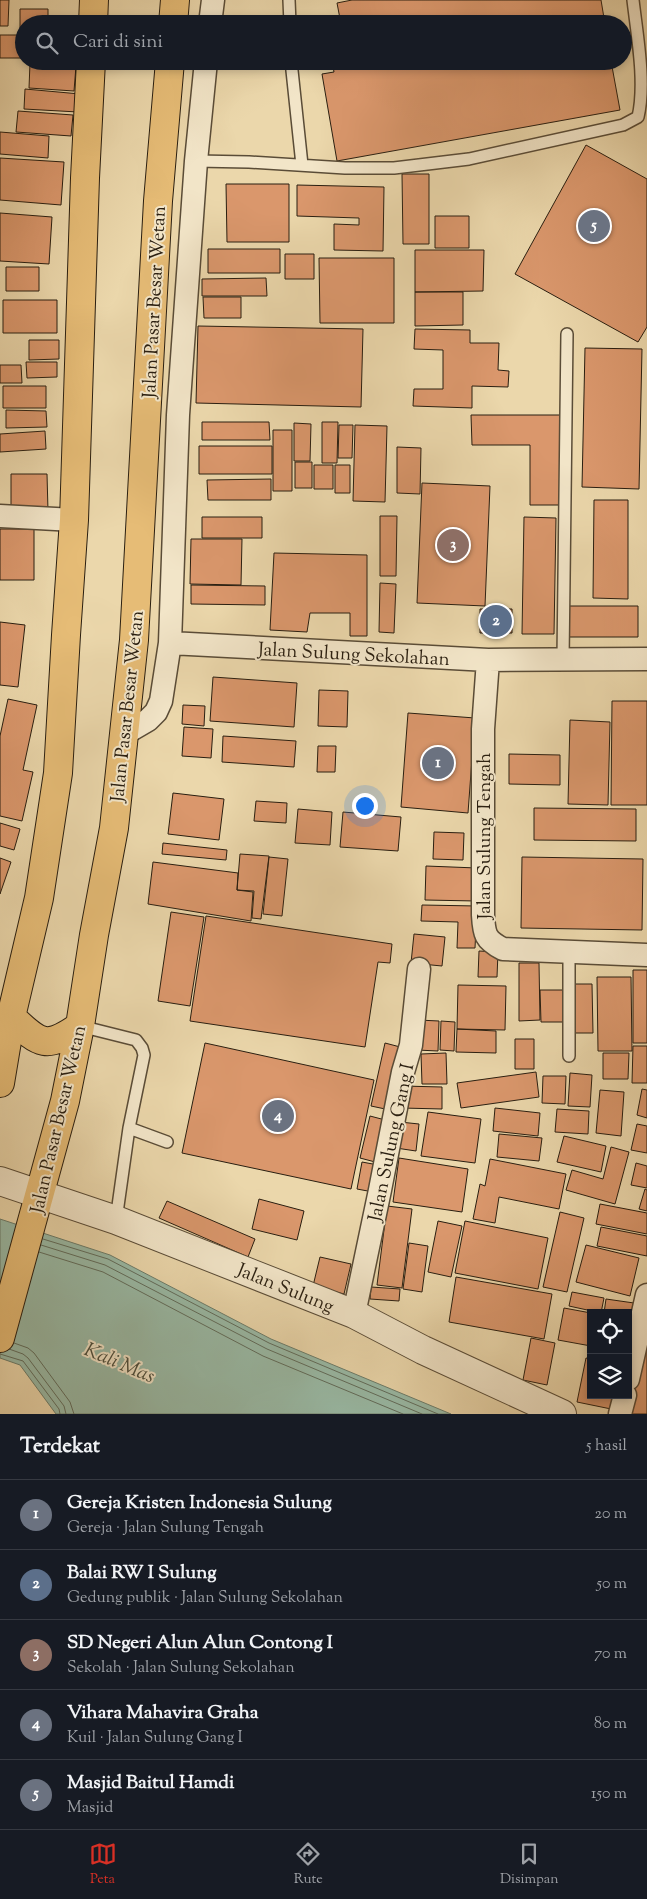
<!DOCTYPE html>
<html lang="id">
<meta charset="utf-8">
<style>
:root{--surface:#171b24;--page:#20242c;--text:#f1f3f6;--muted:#9ea1a6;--line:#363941;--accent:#d93025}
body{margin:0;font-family:"Sorts Mill Goudy",serif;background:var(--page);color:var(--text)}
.controls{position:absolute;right:15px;bottom:15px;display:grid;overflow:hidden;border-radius:0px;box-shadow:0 2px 8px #0003}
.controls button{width:45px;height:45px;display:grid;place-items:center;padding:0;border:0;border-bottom:1px solid var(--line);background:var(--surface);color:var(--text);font:25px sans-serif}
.you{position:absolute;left:364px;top:805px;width:18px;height:18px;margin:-12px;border:4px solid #fff;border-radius:50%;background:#1a73e8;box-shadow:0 0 0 8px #1a73e833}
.badge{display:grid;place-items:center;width:32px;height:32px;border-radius:50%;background:var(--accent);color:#fff;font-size:16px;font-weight:700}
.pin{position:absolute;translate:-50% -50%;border:2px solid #fff;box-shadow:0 1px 5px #0006}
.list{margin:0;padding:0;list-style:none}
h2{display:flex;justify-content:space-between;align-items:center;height:65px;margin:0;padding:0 20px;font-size:21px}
h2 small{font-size:16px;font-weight:400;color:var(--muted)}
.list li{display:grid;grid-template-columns:32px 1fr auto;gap:15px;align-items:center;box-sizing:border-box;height:70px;padding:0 20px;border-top:1px solid var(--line)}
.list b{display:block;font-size:19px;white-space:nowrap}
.list p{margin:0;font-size:16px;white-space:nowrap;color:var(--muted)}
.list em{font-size:16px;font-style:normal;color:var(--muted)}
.icon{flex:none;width:28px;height:28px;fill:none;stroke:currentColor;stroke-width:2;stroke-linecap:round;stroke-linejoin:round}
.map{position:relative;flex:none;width:647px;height:1414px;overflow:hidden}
.search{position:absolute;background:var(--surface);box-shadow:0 2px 8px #0003;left:15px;right:15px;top:15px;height:55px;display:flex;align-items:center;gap:12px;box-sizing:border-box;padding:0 18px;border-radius:28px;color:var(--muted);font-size:19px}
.sheet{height:415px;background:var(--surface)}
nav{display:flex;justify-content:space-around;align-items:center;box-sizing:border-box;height:70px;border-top:1px solid var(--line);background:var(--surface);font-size:14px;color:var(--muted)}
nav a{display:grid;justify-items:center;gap:2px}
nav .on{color:var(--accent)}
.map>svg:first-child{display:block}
.water{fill:#99baa6;stroke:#6c7c6a}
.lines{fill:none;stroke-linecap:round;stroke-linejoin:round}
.shore{stroke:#616c5b;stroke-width:1}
.building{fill:#da976c;stroke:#291e10}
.service-casing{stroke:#5a4c37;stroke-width:14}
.minor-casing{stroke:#5a4c37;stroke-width:25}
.tertiary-casing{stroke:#5a4c37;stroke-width:30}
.primary-casing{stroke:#291e10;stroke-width:30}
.service{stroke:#f2e5c8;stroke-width:11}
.minor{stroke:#f2e5c8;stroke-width:22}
.tertiary{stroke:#f2e5c8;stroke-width:28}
.primary{stroke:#e6bc76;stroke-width:28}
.labels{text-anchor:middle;stroke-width:4;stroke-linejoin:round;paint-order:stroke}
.street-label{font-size:19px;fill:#291e10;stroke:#f2e5c8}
.water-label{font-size:20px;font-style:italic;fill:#4b4d3d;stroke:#f2e5c8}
</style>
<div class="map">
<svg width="647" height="1414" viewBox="0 0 647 1414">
<rect width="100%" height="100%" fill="#ebd7ab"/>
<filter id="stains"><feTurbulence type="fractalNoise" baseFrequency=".004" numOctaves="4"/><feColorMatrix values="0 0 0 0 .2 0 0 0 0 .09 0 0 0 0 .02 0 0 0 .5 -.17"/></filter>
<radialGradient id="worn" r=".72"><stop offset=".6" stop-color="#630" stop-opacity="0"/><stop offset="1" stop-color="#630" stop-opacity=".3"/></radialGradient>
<path class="water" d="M0 1219 110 1255 271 1339 451 1414H56L20 1365 0 1358Z"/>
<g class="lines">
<path class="shore" d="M43 1239 108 1259 269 1343 438 1414
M41 1245 105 1265 267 1349 422 1414
M39 1252 103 1272 263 1356 403 1414
M14 1343 28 1348 34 1353 70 1402 74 1414
M9 1349 23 1354 28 1358 64 1406 66 1414
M0 1354 23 1361 59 1409 60 1414"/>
</g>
<path class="building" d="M0 0H9L8 26H0Z
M352 0H601L605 24H341L337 3Z
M20 9H48V24H24V28H20Z
M0 35H24V58H0Z
M332 61H611L620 110 337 161 322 74 334 72Z
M30 63 76 66 74 91 29 88Z
M25 89 80 94 78 112 24 109Z
M18 111 73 115 71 136 16 132Z
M0 132 49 136 48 158 0 154Z
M586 145 647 179V327L638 342 515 274Z
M0 158 64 162 61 205 0 200Z
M402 174H429V244H403Z
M226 184H289V242H227Z
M297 185 384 187 383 251 334 250V224L359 225V218L297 216Z
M0 213 52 217 49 264 0 261Z
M435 216H469V248H435Z
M208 249H280V273H208Z
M415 250H484L483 291 415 292Z
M285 254H314V279H285Z
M319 258H394V323H320Z
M6 267H39V291H6Z
M266 278 267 296H202V279Z
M415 292H463V325L415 326Z
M203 297H241V318H204Z
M3 300H57V333H3Z
M198 326 363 329 361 407 196 403Z
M415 329 470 330V343H499L498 370 509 371 508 387 472 386V408L413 406 414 389H443V350L414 349Z
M29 340H59V359L29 360Z
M585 348 642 349 639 489 582 487Z
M26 362H57V377L27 378Z
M0 365H21L22 383H0Z
M3 386H46V408H3Z
M6 410 46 411 47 427 6 428Z
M471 415H563L564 505H530V445H472Z
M202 422H269L270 440H202Z
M322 422H338L337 463H322Z
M294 423 311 424 310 461H294Z
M339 425H353L352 458H338Z
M355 425 387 426 385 502 353 501Z
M273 430H292V491H273Z
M45 431 46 449 0 452V434Z
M199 446H272V474H199Z
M397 447 421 448 420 494 397 493Z
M295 462H312V488H295Z
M314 465H333V489H314Z
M335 465H350V493H335Z
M11 474H47L48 511H11Z
M271 479V500H208L207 480Z
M422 483 490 486 485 606 417 603Z
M594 500H628V599L593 598Z
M380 516H397L396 576H380Z
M202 517H262V538H202Z
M524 517 556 518 554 634H522Z
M0 529H34V580H0Z
M191 539H242L241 585 190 584Z
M274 553 367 555V636H350V613H310L307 632 270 630Z
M380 583 396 584 394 633 379 632Z
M191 585 265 586V605L191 604Z
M569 606H638V637H569Z
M480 609H512V633H480Z
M0 622 25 625 18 687 0 685Z
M213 677 297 683 294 727 210 721Z
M319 690 348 691 347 727 318 726Z
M8 699 37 705 23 770 33 772 22 821 0 816V736Z
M612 701H647V805H611Z
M183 705 205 706 204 726 182 724Z
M408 713 475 718 468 813 401 807Z
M570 720 610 722 608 805 568 804Z
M184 727 213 729 211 758 182 756Z
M223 736 296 741 294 767 222 762Z
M318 746H336L335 772H317Z
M509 754 560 755V785L509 784Z
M173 793 224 799 219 840 168 834Z
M256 801 287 803 286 823 254 821Z
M534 808 636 809V841L534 840Z
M298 809 332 812 330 845 295 843Z
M343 812 401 817 398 851 340 847Z
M0 823 20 829 14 850 0 846Z
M434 832 464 833 463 860 433 859Z
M163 843 227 850 226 860 162 854Z
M240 854 269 856 261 919 252 918 254 891 237 890Z
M269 857 288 859 282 916 263 914Z
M522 857 643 859 642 930 521 928Z
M0 858 11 862 0 894Z
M153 862 238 873 237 890 253 892 251 921 148 904Z
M426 866 477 868 476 901 425 900Z
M422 905 477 906 475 948H457L458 922 421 921Z
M171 912 204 917 190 1006 158 1001Z
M206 916 392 944 390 963 378 962 365 1047 190 1021Z
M414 934 445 937 442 966 411 963Z
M479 951 498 952 497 977H478Z
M519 963H539L540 1020 519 1021Z
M633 970H647V1043H633Z
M597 977H631L632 1051H598Z
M574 984H592L593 1033H575Z
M458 985 506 986 505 1030 457 1029Z
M540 990H563V1022H541Z
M418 1020 439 1021 438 1051 417 1050Z
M441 1021 455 1022 454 1051 440 1050Z
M457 1029 496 1031V1053L456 1052Z
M515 1039H534V1069H515Z
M205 1043 374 1080 351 1189 182 1153Z
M385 1043 404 1048 390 1110 371 1106Z
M633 1046H647V1083H632Z
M446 1053 447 1084H422L421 1054Z
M603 1053H629L628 1079H603Z
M536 1072 539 1097 461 1108 457 1083Z
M570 1073 592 1075 590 1107 568 1106Z
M543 1076H566L565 1104 542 1103Z
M402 1086 442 1087V1109L402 1108Z
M642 1089 647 1090V1118L637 1115Z
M600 1090 624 1092 621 1136 596 1133Z
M495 1108 540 1113 538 1136 493 1131Z
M557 1109 589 1111 588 1134 555 1132Z
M428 1112 481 1119 475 1163 421 1156Z
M370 1116 389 1121 379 1163 360 1158Z
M400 1122 419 1124 416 1151 396 1148Z
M637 1124 647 1126V1153L631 1150Z
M499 1134 542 1138 539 1161 497 1157Z
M564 1136 606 1146 601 1172 557 1162Z
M611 1147 629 1152 615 1204 566 1190 572 1170 603 1179Z
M399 1158 468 1169 462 1212 393 1202Z
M490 1159 566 1174 559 1209 499 1197 495 1223 473 1219 480 1184 485 1186Z
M362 1162 378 1165 373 1192 357 1189Z
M636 1163 647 1166V1188L631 1185Z
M645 1189 647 1190V1211L639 1209Z
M259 1199 304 1211 297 1240 252 1229Z
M167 1201 255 1239 248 1257 159 1218Z
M600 1204 647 1213V1234L596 1224Z
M387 1206 412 1209 402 1288 377 1285Z
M560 1212 584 1218 567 1292 543 1287Z
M438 1221 462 1226 451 1277 428 1272Z
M465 1221 548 1238 538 1289 455 1273Z
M601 1227 647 1236V1256L597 1246Z
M409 1243 428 1246 422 1292 403 1289Z
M586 1245 639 1258 630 1296 576 1282Z
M320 1257 351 1264 344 1294 313 1286Z
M456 1277 552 1294 544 1339 449 1322Z
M371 1287 400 1289 399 1301 370 1299Z
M572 1292 604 1298 601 1313 569 1306Z
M606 1299 634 1303 632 1320H628V1313H604Z
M564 1308 591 1313V1346L558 1340Z
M647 1327V1414H623Z
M531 1338 555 1343 547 1385 523 1380Z
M586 1358 591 1359V1395H619L616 1410 577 1402Z"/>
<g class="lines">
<defs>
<path id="service" d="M289 0 290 24
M291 61 302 165
M196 161 249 162 345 168H394L469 159 623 125 638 117C646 83 637 35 633 0
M563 659 567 334
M569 952V1056
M80 1026 136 1040 142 1048 144 1055 129 1128 116 1220
M129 1128 167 1142"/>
<path id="minor" d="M210 24 213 0
M0 516 74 520
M170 643 488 660 647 659
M488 660 483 729V915C484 934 485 940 503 949L647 955
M124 734 148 720 156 712 161 701 170 643 178 415 196 161 206 61
M354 1314 380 1190 403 1072 411 1045 419 969
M628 1379 647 1295
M620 1414 625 1395"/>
<path id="tertiary" d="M0 1181 116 1220 354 1314 423 1350 562 1414"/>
<path id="primary" d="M93 24 94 0
M173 24 175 0
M11 1017C39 1043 45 1051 80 1026
M0 1083 11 1017 39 898 58 773 66 635 74 520 85 178 91 61
M0 1338 65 1101 80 1026 94 935 114 828 134 640 158 201 170 61"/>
</defs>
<use href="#service" class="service-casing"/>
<use href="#minor" class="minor-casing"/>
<use href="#tertiary" class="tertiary-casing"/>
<use href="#primary" class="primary-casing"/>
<use href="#service" class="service"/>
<use href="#minor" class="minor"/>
<use href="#tertiary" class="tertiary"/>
<use href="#primary" class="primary"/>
</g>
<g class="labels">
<g class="street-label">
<text transform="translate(153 302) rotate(-87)" y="7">Jalan Pasar Besar Wetan</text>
<text transform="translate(354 653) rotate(3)" y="7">Jalan Sulung Sekolahan</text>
<text transform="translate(126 706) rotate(-84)" y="7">Jalan Pasar Besar Wetan</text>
<text transform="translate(483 836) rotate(-90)" y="7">Jalan Sulung Tengah</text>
<text transform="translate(57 1119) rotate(-77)" y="7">Jalan Pasar Besar Wetan</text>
<text transform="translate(390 1142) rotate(-78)" y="7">Jalan Sulung Gang I</text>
<text transform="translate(286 1287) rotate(22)" y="7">Jalan Sulung</text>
</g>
<g class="water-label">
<text transform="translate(120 1362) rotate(23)" y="7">Kali Mas</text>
</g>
</g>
<rect width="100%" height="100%" filter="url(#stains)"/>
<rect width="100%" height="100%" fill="url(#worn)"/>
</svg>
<div class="controls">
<button><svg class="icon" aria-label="locate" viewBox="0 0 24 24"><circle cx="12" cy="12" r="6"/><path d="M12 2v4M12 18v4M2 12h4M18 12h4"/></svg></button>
<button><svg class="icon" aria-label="layers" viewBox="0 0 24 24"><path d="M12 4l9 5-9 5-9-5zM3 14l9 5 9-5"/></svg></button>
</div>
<div class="you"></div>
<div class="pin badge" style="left:438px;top:763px;background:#6b7280">1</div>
<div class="pin badge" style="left:496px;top:621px;background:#5c6f8a">2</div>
<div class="pin badge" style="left:453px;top:545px;background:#8d6e63">3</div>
<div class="pin badge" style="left:278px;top:1116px;background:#6b7280">4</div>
<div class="pin badge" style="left:594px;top:226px;background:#6b7280">5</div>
<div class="search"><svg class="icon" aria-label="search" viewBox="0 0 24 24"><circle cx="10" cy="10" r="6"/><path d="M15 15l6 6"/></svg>Cari di sini</div>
</div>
<section class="sheet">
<h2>Terdekat<small>5 hasil</small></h2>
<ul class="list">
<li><span class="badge" style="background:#6b7280">1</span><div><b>Gereja Kristen Indonesia Sulung</b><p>Gereja · Jalan Sulung Tengah</p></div><em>20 m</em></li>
<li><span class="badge" style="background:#5c6f8a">2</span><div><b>Balai RW I Sulung</b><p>Gedung publik · Jalan Sulung Sekolahan</p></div><em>50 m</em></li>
<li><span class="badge" style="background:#8d6e63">3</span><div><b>SD Negeri Alun Alun Contong I</b><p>Sekolah · Jalan Sulung Sekolahan</p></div><em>70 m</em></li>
<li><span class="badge" style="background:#6b7280">4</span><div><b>Vihara Mahavira Graha</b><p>Kuil · Jalan Sulung Gang I</p></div><em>80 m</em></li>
<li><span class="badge" style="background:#6b7280">5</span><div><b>Masjid Baitul Hamdi</b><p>Masjid</p></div><em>150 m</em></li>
</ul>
</section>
<nav>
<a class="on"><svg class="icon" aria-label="map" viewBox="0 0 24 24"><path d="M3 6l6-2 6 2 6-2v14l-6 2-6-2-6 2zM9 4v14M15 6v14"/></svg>Peta</a>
<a><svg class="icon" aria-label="directions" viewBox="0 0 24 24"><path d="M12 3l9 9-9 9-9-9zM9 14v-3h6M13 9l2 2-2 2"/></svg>Rute</a>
<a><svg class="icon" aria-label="saved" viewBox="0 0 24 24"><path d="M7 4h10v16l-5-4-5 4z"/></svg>Disimpan</a>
</nav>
